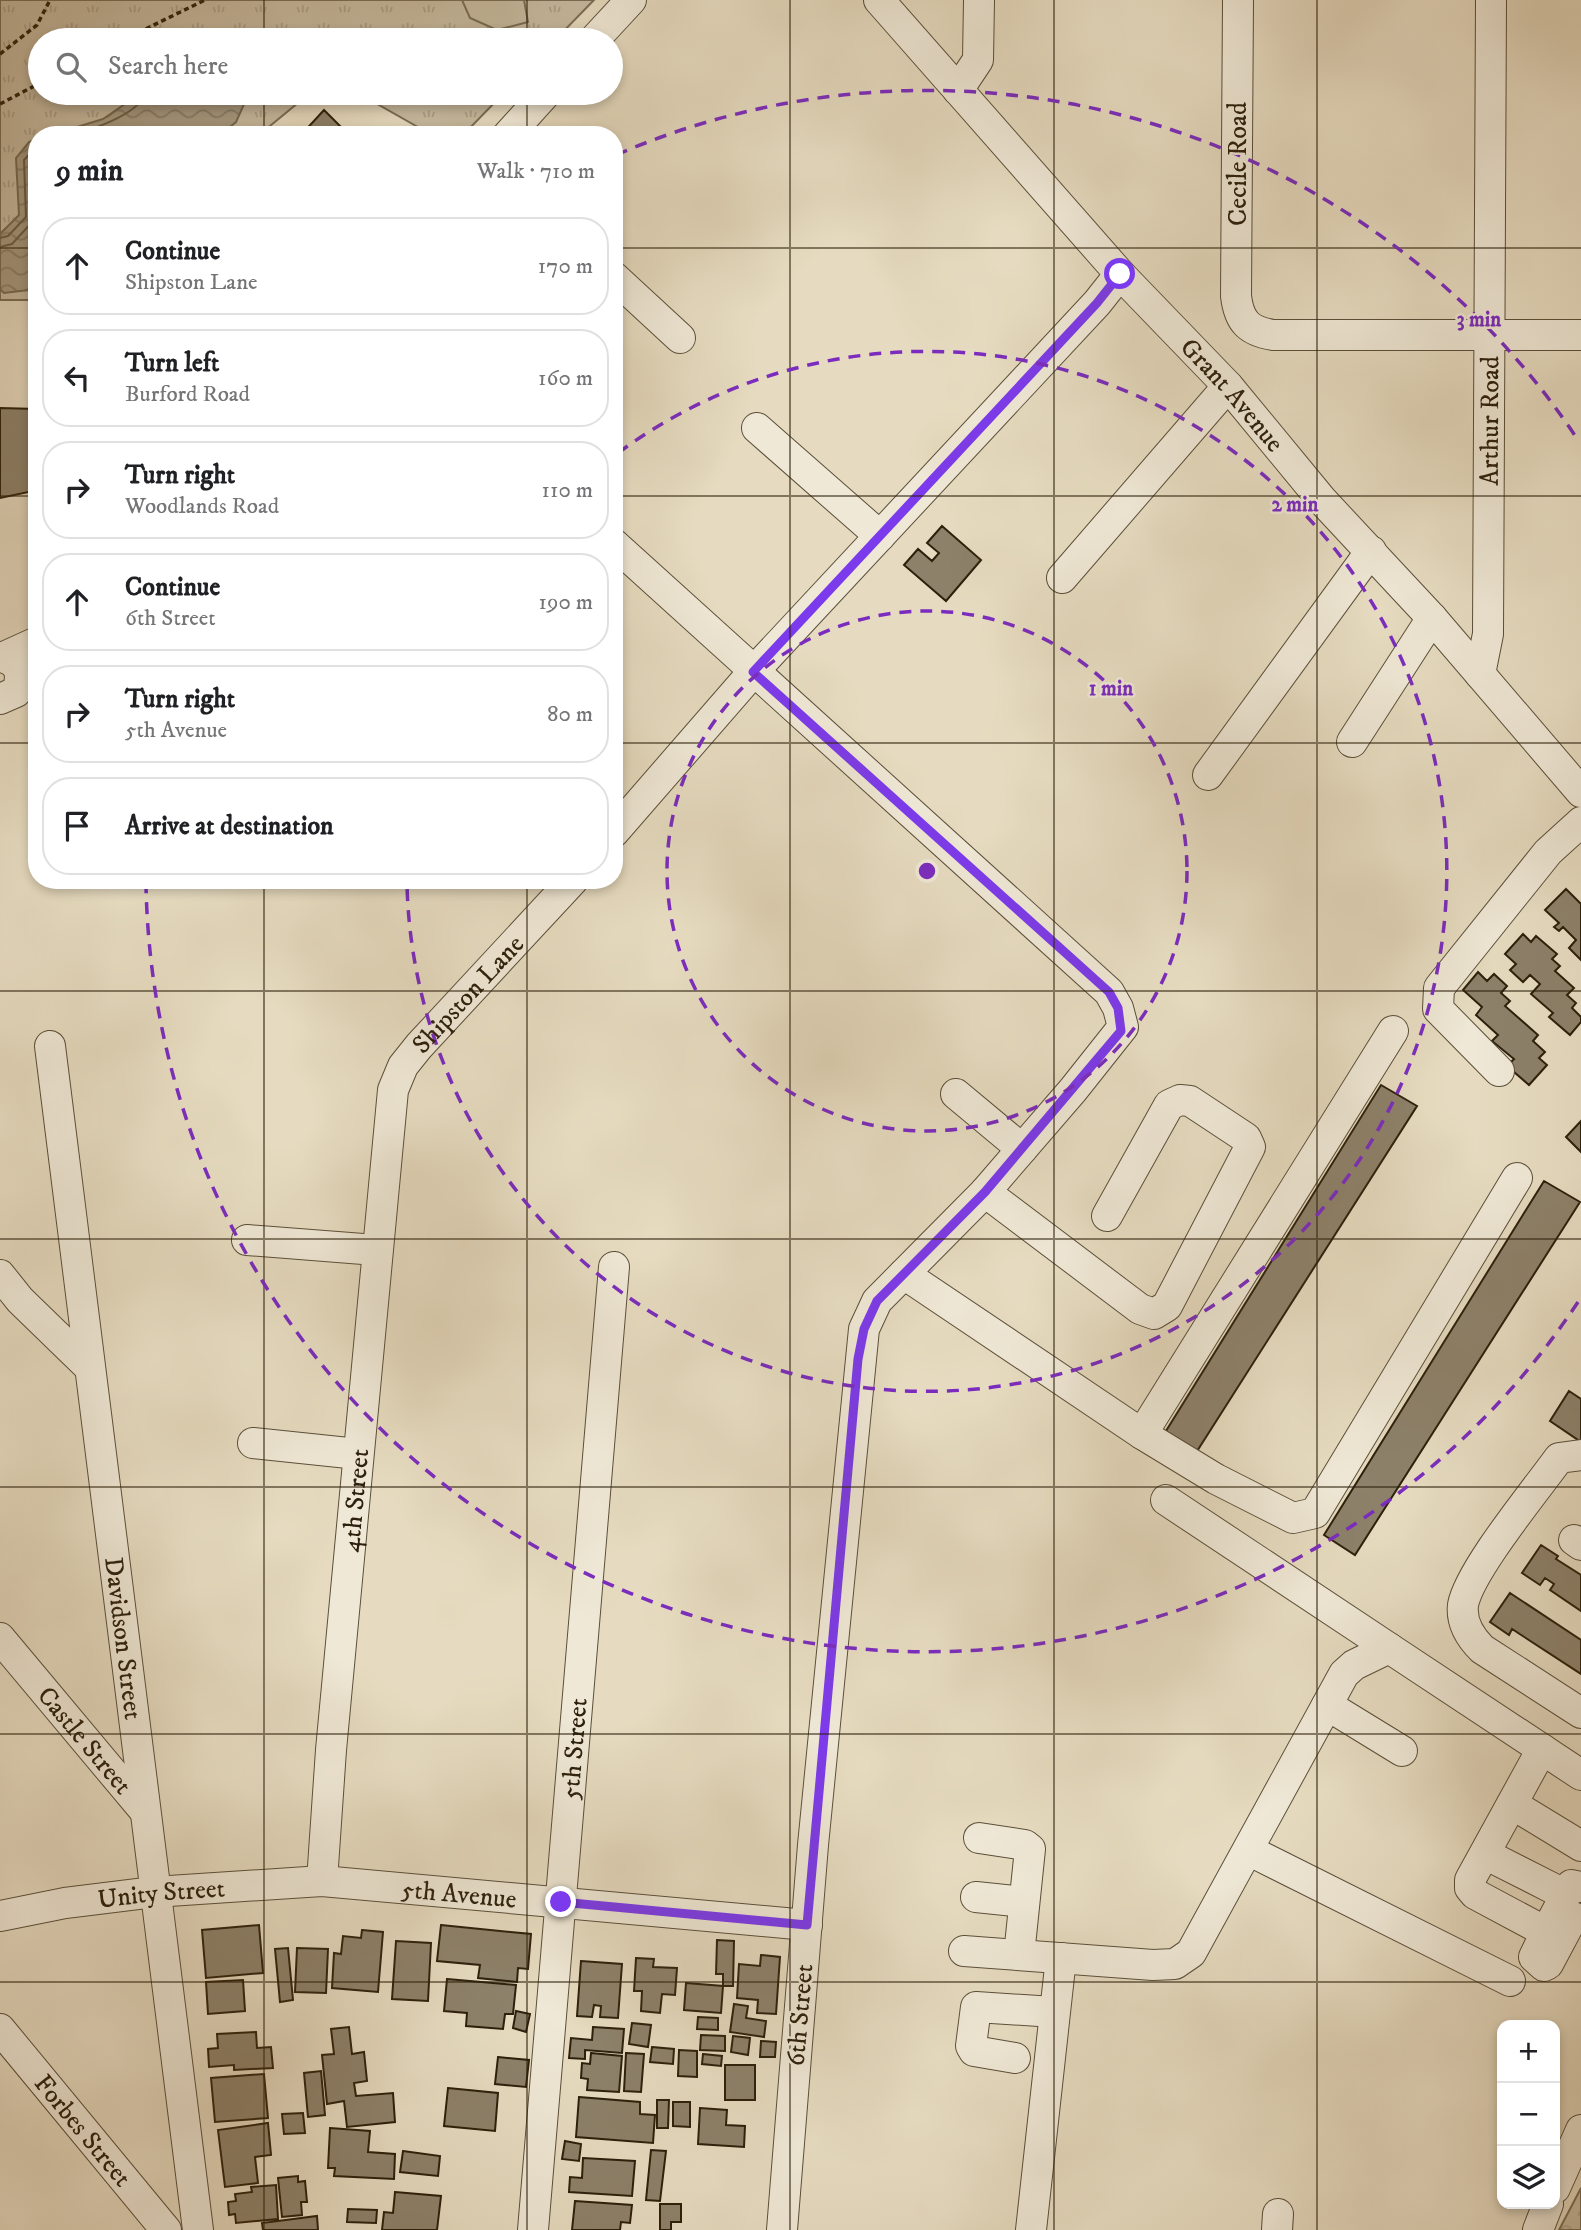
<!DOCTYPE html>
<meta charset="utf-8">
<style>
:root{--surface:#fff;--page:#f2f2f2;--text:#202124;--muted:#757577;--line:#e0e0e0}
body{margin:0;font-family:"IM FELL DW Pica",serif;background:var(--page);color:var(--text)}
.controls{position:absolute;right:21px;bottom:21px;display:grid;overflow:hidden;border-radius:14px;box-shadow:0 4px 10px #0003}
.controls button{width:63px;height:63px;display:grid;place-items:center;padding:0;border:0;border-bottom:2px solid var(--line);background:var(--surface);color:var(--text);font:35px sans-serif}
.stop{position:absolute;width:21px;height:21px;margin:-16px;border:5px solid #7c3aed;border-radius:50%;background:#fff}
.stop.end{background:#7c3aed;border-color:#fff;box-shadow:0 2px 7px #0008}
.list{margin:0;padding:0;list-style:none}
h2{display:flex;justify-content:space-between;align-items:center;height:91px;margin:0;padding:0 28px;font-size:30px}
h2 small{font-size:23px;font-weight:400;color:var(--muted)}
.list li{display:grid;grid-template-columns:46px 1fr auto;gap:21px;align-items:center;box-sizing:border-box;height:98px;margin:0 14px 14px;padding:0 14px;border:2px solid var(--line);border-radius:28px}
.list b{display:block;font-size:26px;white-space:nowrap}
.list p{margin:0;font-size:23px;white-space:nowrap;color:var(--muted)}
.list em{font-size:23px;font-style:normal;color:var(--muted)}
.icon{flex:none;width:38px;height:38px;fill:none;stroke:currentColor;stroke-width:2;stroke-linecap:round;stroke-linejoin:round}
.map{position:relative;flex:none;width:1581px;height:2230px;overflow:hidden}
.search{position:absolute;background:var(--surface);box-shadow:0 4px 10px #0003;left:28px;top:28px;width:595px;height:77px;display:flex;align-items:center;gap:18px;box-sizing:border-box;padding:0 24px;border-radius:38px;color:var(--muted);font-size:26px}
.panel{position:absolute;background:var(--surface);box-shadow:0 4px 10px #0003;left:28px;top:126px;width:595px;height:763px;border-radius:28px}
.map>svg:first-child{display:block}
.grass{fill:url(#grass-tufts);stroke:#7a6e56;stroke-width:2}
.park{fill:url(#park-crowns);stroke:#7a6e56;stroke-width:2}
.pitch{fill:#c7bba1;stroke:#7a6e56;stroke-width:2}
.water{fill:url(#water-waves);stroke:#766a53;stroke-width:2}
.lines{fill:none;stroke-linecap:round;stroke-linejoin:round}
.shore{stroke:#6a5e48;stroke-width:2}
.building{fill:#8d816a;stroke:#2d200c;stroke-width:2}
.minor-casing{stroke:#5b4f39;stroke-width:32}
.path{stroke:#2d200c;stroke-width:3.5;stroke-dasharray:5 3.5;stroke-linecap:butt}
.minor{stroke:#efe8d6;stroke-width:30}
.route{stroke:#7c3aed;stroke-width:9}
.grid{fill:none;stroke:#2d200c;stroke-width:2;stroke-opacity:0.55}
.ring{fill:none;stroke:#7b2cbf;stroke-width:3.5;stroke-dasharray:12 9}
.labels{text-anchor:middle;stroke-width:5;stroke-linejoin:round;paint-order:stroke}
.street-label{font-size:26px;fill:#2d200c;stroke:#efe8d6}
.centre{fill:#7b2cbf;stroke:#efe8d6;stroke-width:3.5}
.ring-label{font-size:21px;text-anchor:middle;font-weight:bold;fill:#7b2cbf;stroke:#efe8d6;stroke-width:5;stroke-linejoin:round;paint-order:stroke}
</style>
<div class="map">
<svg width="1581" height="2230" viewBox="0 0 1581 2230">
<defs>
<pattern id="grass-tufts" width="24" height="20" patternUnits="userSpaceOnUse" patternTransform="scale(1.75)"><rect width="24" height="20" fill="#c7bba1"/><path d="M3 7l-1-3M5 7V3M7 7l1-3M15 17l-1-3M17 17v-4M19 17l1-3" fill="none" stroke="#aba089"/></pattern>
<pattern id="park-crowns" width="20" height="18" patternUnits="userSpaceOnUse" patternTransform="scale(1.75)"><rect width="20" height="18" fill="#c7bba1"/><path d="M2 6a3 3 0 1 1 6 0M12 15a3 3 0 1 1 6 0" fill="none" stroke="#aba089"/></pattern>
<pattern id="water-waves" width="16" height="10" patternUnits="userSpaceOnUse" patternTransform="scale(1.75)"><rect width="16" height="10" fill="#a79b83"/><path d="M0 5q4-4 8 0t8 0" fill="none" stroke="#887e6a"/></pattern>
</defs>
<rect width="100%" height="100%" fill="#e6dbc0"/>
<filter id="stains"><feTurbulence type="fractalNoise" baseFrequency=".00286" numOctaves="4"/><feColorMatrix values="0 0 0 0 .2 0 0 0 0 .09 0 0 0 0 .02 0 0 0 .5 -.17"/></filter>
<radialGradient id="worn" r=".72"><stop offset=".6" stop-color="#630" stop-opacity="0"/><stop offset="1" stop-color="#630" stop-opacity=".3"/></radialGradient>
<path class="grass" d="M0 0H594L555 40H40V93H310L259 135H37V300H0Z
M358 93H504L463 135H432Z"/>
<path class="park" d="M1581 2188V2230H1559Z"/>
<path class="pitch" d="M462 0H524L528 22 497 30 470 18Z"/>
<path class="water" d="M141 93H249L236 122 220 135H51L103 119Z
M37 139V289L4 293 0 289V234L19 215 16 158 29 142Z"/>
<g class="lines">
<path class="shore" d="M75 135C92 129 142 113 144 93
M0 238 8 236 26 217 24 160 37 146
M0 247 12 244 34 220 33 163 37 157"/>
</g>
<path class="building" d="M324 110 349 135H301Z
M0 408 37 409V495L33 491 0 498Z
M942 526 981 560 946 601 904 565 918 549 932 561 939 553 927 543Z
M1566 889 1581 904V960L1569 948 1576 940 1563 927 1559 931 1554 927 1559 923 1545 910Z
M1523 934 1531 942 1536 936 1557 954 1552 959 1560 966 1555 971 1574 988 1567 995 1576 1003 1572 1008 1581 1017V1022L1570 1035 1549 1017 1553 1013 1531 994 1540 984 1530 975 1523 982 1510 970 1516 964 1505 954Z
M1478 972 1487 981 1494 974 1507 986 1501 993 1510 1001 1505 1006 1538 1035 1533 1041 1545 1052 1539 1058 1547 1065 1529 1085 1507 1066 1514 1059 1492 1041 1498 1035 1476 1015 1482 1007 1463 990Z
M1381 1085 1417 1106 1192 1459 1161 1439Z
M1581 1121V1152L1566 1137Z
M1544 1181 1580 1202 1355 1555 1324 1535Z
M1569 1391 1581 1399V1442L1550 1421Z
M1541 1545 1558 1556 1556 1559 1581 1575V1611L1550 1590 1554 1584 1545 1578 1540 1585 1522 1573Z
M1510 1593 1581 1640V1674L1512 1629 1509 1635 1490 1622Z
M259 1925 263 1973 206 1978 202 1930Z
M441 1925 531 1934 528 1969 518 1968 517 1982 478 1978 480 1965 437 1961Z
M362 1930 383 1932 378 1992 332 1988 334 1953 341 1954 343 1936 361 1938Z
M717 1940 734 1941 733 1986H723V1974H716Z
M396 1941 431 1943 428 2001 392 1999Z
M288 1948 293 2000 280 2002 275 1949Z
M297 1948 328 1949 326 1993 295 1992Z
M761 1955 780 1957 776 2014 757 2013 758 2000 737 1998 739 1964 760 1966Z
M636 1958 654 1959 653 1967 677 1968 675 1995 662 1994 660 2013 641 2011 642 1991H634Z
M581 1961 622 1964 618 2018 600 2017 601 2006 594 2005 592 2017 577 2016Z
M447 1979 516 1985 513 2014H505L503 2029 466 2026 467 2013 444 2011Z
M243 1980 245 2011 208 2014 206 1982Z
M686 1983 723 1986 721 2013 684 2010Z
M734 2004 748 2006 746 2018 766 2021 764 2037 730 2032Z
M516 2011 530 2014 526 2032 513 2028Z
M698 2017 718 2018V2030L697 2029Z
M632 2023 651 2025 648 2047 629 2044Z
M349 2027 352 2054 364 2052 367 2081 354 2083 356 2096 393 2093 395 2122 347 2127 344 2101 327 2104 322 2055 334 2054 331 2029Z
M593 2027 624 2029 622 2053 585 2050V2059L569 2058 571 2038 592 2040Z
M256 2032 257 2048 271 2047 273 2068 234 2070V2065L209 2067 208 2049 218 2048 217 2034Z
M701 2035 725 2036V2051L700 2050Z
M733 2036 750 2038 748 2055 731 2052Z
M761 2041 776 2042 775 2057H760Z
M652 2047 674 2049 673 2064 650 2062Z
M679 2050 697 2051V2077L678 2076Z
M591 2053 622 2056 619 2092 587 2090 588 2079 581 2078 582 2063 590 2064Z
M626 2053 644 2054 641 2092 624 2091Z
M703 2054 722 2056 721 2066 702 2064Z
M498 2057 529 2060 526 2087 495 2084Z
M725 2065H755V2100H725Z
M321 2071 325 2115 308 2117 304 2073Z
M264 2074 268 2118 215 2122 211 2078Z
M448 2088 498 2093 495 2131 444 2126Z
M579 2097 640 2102V2114L655 2115 653 2143 576 2137Z
M657 2100H669L668 2128H657Z
M673 2102H690V2127L673 2126Z
M700 2108 727 2110 726 2125 745 2126 744 2147 698 2144Z
M303 2113 305 2133 284 2134 282 2114Z
M268 2123 271 2155 255 2157 258 2183 225 2187 218 2130Z
M330 2128 370 2131 368 2152 395 2154 394 2179 334 2176 335 2168H328Z
M565 2141 581 2144 579 2161 562 2159Z
M651 2150 666 2151 660 2201 646 2200Z
M403 2151 440 2156 438 2176 400 2172Z
M583 2158 635 2161 632 2196 569 2192 570 2177 582 2178Z
M298 2176V2182L305 2181 307 2202H301L302 2215 282 2217 278 2178Z
M276 2185 278 2219 236 2223 235 2214 229 2215 228 2202 236 2201 235 2194 252 2192 251 2187Z
M395 2192 441 2196 437 2230H382L384 2212 393 2213Z
M575 2201 632 2205 630 2223 621 2222 620 2230H572Z
M660 2204H681V2222H671V2230H660Z
M348 2209 377 2210 376 2223 347 2222Z
M317 2216 318 2230H263L262 2223Z"/>
<g class="lines">
<defs>
<g id="minor">
<path id="s1" d="M879 0 1120 274 1228 386 1322 500 1432 618 1581 792"/>
<path d="M1238 0 1236 296C1239 321 1248 331 1273 335H1581"/>
<path d="M594 40 631 0"/>
<path d="M958 90 978 60 979 0"/>
<path d="M508 135 546 93"/>
<path d="M614 277 680 338"/>
<path d="M757 428 880 536"/>
<path d="M614 544 1109 992 1118 1008 1123 1027 1073 1090 985 1192 877 1301 864 1329 813 1845 782 2230"/>
<path d="M1062 578 1228 386"/>
<path d="M0 657C20 660 24 676 16 692L0 699"/>
<path d="M4 657 37 642"/>
<path id="s2" d="M1480 674 1488 634 1491 0"/>
<path d="M1352 742 1432 618"/>
<path d="M1208 775 1371 551"/>
<path d="M614 832 753 672 1097 303 1120 274"/>
<path id="s3" d="M50 1046 198 2230"/>
<path d="M1499 1071 1438 1009 1439 988 1548 852 1581 822"/>
<path d="M956 1094 1022 1149"/>
<path d="M985 1192 1140 1309 1154 1314 1167 1306 1250 1147 1246 1138 1190 1101 1180 1100 1169 1105 1107 1216"/>
<path d="M247 1240 376 1250"/>
<path d="M904 1274 1142 1434 1393 1031"/>
<path d="M0 1275 20 1300 89 1367"/>
<path d="M1142 1434 1216 1479 1293 1518 1315 1513 1517 1178"/>
<path d="M253 1443 358 1454"/>
<path d="M1581 1455 1559 1458C1536 1490 1469 1571 1463 1605 1461 1622 1470 1637 1482 1649L1581 1713"/>
<path d="M1166 1500 1389 1648"/>
<path d="M1574 1540 1581 1545"/>
<path id="s4" d="M0 1638 143 1809"/>
<path d="M1327 1705 1402 1751"/>
<path d="M1542 1749 1470 1880V1888L1475 1894 1546 1932 1571 1885 1581 1887"/>
<path d="M1512 1804 1581 1846"/>
<path d="M979 1838 1025 1845 1030 1849 1019 1955"/>
<path d="M1248 1850 1510 1981"/>
<path d="M1485 1854 1554 1889"/>
<path id="s5" d="M322 1881 331 1750 393 1090 403 1066 419 1046 573 880"/>
<path d="M976 1897 1024 1902"/>
<path id="s6" d="M0 1916 65 1903 154 1892 322 1881 807 1925"/>
<path d="M1546 1932 1534 1957 1544 1966 1548 1964 1573 1917"/>
<path d="M964 1951 1153 1965 1175 1964 1191 1953 1344 1674 1354 1665 1389 1648 1581 1775"/>
<path id="s7" d="M0 2029 166 2230"/>
<path d="M1015 2058 974 2051 971 2046 976 2007 1054 2012"/>
<path d="M1555 2188 1581 2130"/>
<path id="s8" d="M533 2230 614 1267"/>
<path d="M1031 2230 1061 1958"/>
<path d="M1277 2230 1278 2214"/>
<path d="M1538 2230 1548 2204"/>
</g>
</defs>
<use href="#minor" class="minor-casing"/>
<path class="path" d="M123 40 205 0
M0 54 37 25 50 0
M0 104 40 83"/>
<use href="#minor" class="minor"/>
</g>
<g class="lines">
<path class="route" d="M561 1902 807 1925 858 1359 864 1329 877 1301 985 1192 1121 1031 1118 1008 1109 992 753 672 1097 303 1120 274"/>
</g>
<path class="grid" d="M264 0V40M527 0V40M790 0V2230M1054 0V2230M1317 0V2230M264 93V135M527 93V135M0 248H37M614 248H1581M0 496H37M614 496H1581M0 743H37M614 743H1581M264 880V2230M527 880V2230M0 991H1581M0 1239H1581M0 1487H1581M0 1734H1581M0 1982H1581"/>
<g class="ring">
<circle cx="927" cy="871" r="260"/>
<path d="M618 453A520 520 0 1 1 407 885"/>
<path d="M1578 1302A781 781 0 0 1 146 885M616 155A781 781 0 0 1 1578 440"/>
</g>
<g class="labels">
<g class="street-label">
<text transform="translate(1237 164) rotate(-90)" y="9">Cecile Road</text>
<text dy="9" stroke="none"><textPath href="#s1" startOffset="530">Grant Avenue</textPath></text>
<text dy="9" stroke="none"><textPath href="#s2" startOffset="254">Arthur Road</textPath></text>
<text dy="9" stroke="none"><textPath href="#s5" startOffset="917">Shipston Lane</textPath></text>
<text dy="9" stroke="none"><textPath href="#s5" startOffset="382">4th Street</textPath></text>
<text dy="9" stroke="none"><textPath href="#s3" startOffset="597">Davidson Street</textPath></text>
<text dy="9" stroke="none"><textPath href="#s4" startOffset="133">Castle Street</textPath></text>
<text dy="9" stroke="none"><textPath href="#s8" startOffset="483">5th Street</textPath></text>
<text dy="9" stroke="none"><textPath href="#s6" startOffset="163">Unity Street</textPath></text>
<text dy="9" stroke="none"><textPath href="#s6" startOffset="462">5th Avenue</textPath></text>
<text transform="translate(799 2015) rotate(-85)" y="9">6th Street</text>
<text dy="9" stroke="none"><textPath href="#s7" startOffset="131">Forbes Street</textPath></text>
</g>
</g>
<circle cx="927" cy="871" r="10" class="centre"/>
<g class="ring-label">
<text x="1479" y="326">3 min</text>
<text x="1295" y="511">2 min</text>
<text x="1111" y="695">1 min</text>
</g>
<rect width="100%" height="100%" filter="url(#stains)"/>
<rect width="100%" height="100%" fill="url(#worn)"/>
</svg>
<div class="controls">
<button>+</button>
<button>−</button>
<button><svg class="icon" aria-label="layers" viewBox="0 0 24 24"><path d="M12 4l9 5-9 5-9-5zM3 14l9 5 9-5"/></svg></button>
</div>
<div class="stop" style="left:1120px;top:274px"></div>
<div class="stop end" style="left:561px;top:1902px"></div>
<div class="search"><svg class="icon" aria-label="search" viewBox="0 0 24 24"><circle cx="10" cy="10" r="6"/><path d="M15 15l6 6"/></svg>Search here</div>
<section class="panel">
<h2>9 min<small>Walk · 710 m</small></h2>
<ul class="list">
<li><svg class="icon" aria-label="ahead" viewBox="0 0 24 24"><path d="M12 20V5M6 11l6-6 6 6"/></svg><div><b>Continue</b><p>Shipston Lane</p></div><em>170 m</em></li>
<li><svg class="icon" aria-label="left" viewBox="0 0 24 24"><path d="M17 20v-9H6M10 6l-5 5 5 5"/></svg><div><b>Turn left</b><p>Burford Road</p></div><em>160 m</em></li>
<li><svg class="icon" aria-label="right" viewBox="0 0 24 24"><path d="M7 20v-9h11M14 6l5 5-5 5"/></svg><div><b>Turn right</b><p>Woodlands Road</p></div><em>110 m</em></li>
<li><svg class="icon" aria-label="ahead" viewBox="0 0 24 24"><path d="M12 20V5M6 11l6-6 6 6"/></svg><div><b>Continue</b><p>6th Street</p></div><em>190 m</em></li>
<li><svg class="icon" aria-label="right" viewBox="0 0 24 24"><path d="M7 20v-9h11M14 6l5 5-5 5"/></svg><div><b>Turn right</b><p>5th Avenue</p></div><em>80 m</em></li>
<li><svg class="icon" aria-label="arrive" viewBox="0 0 24 24"><path d="M6 21V4h12l-3 4 3 4H6"/></svg><div><b>Arrive at destination</b></div></li>
</ul>
</section>
</div>
